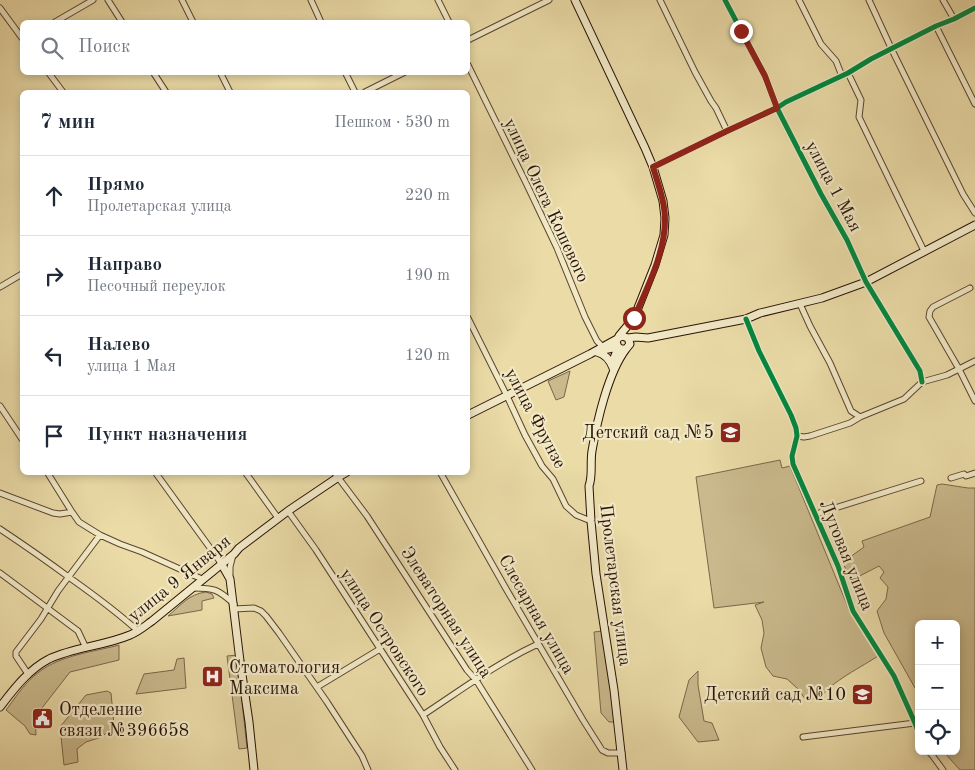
<!DOCTYPE html>
<html lang="ru">
<meta charset="utf-8">
<style>
:root{--surface:#fff;--page:#f6f6f7;--text:#1f2937;--muted:#747a83;--line:#e0e1e3}
body{margin:0;font-family:"Old Standard TT",serif;background:var(--page);color:var(--text)}
.controls{position:absolute;right:15px;bottom:15px;display:grid;overflow:hidden;border-radius:8px;box-shadow:0 2px 8px #0003}
.controls button{width:45px;height:45px;display:grid;place-items:center;padding:0;border:0;border-bottom:1px solid var(--line);background:var(--surface);color:var(--text);font:25px sans-serif}
.stop{position:absolute;width:15px;height:15px;margin:-11px;border:4px solid #8f2418;border-radius:50%;background:#fff}
.stop.end{background:#8f2418;border-color:#fff;box-shadow:0 1px 5px #0008}
.list{margin:0;padding:0;list-style:none}
h2{display:flex;justify-content:space-between;align-items:center;height:65px;margin:0;padding:0 20px;font-size:21px}
h2 small{font-size:16px;font-weight:400;color:var(--muted)}
.list li{display:grid;grid-template-columns:32px 1fr auto;gap:15px;align-items:center;box-sizing:border-box;height:80px;padding:0 20px;border-top:1px solid var(--line)}
.list b{display:block;font-size:19px;white-space:nowrap}
.list p{margin:0;font-size:16px;white-space:nowrap;color:var(--muted)}
.list em{font-size:16px;font-style:normal;color:var(--muted)}
.icon{flex:none;width:28px;height:28px;fill:none;stroke:currentColor;stroke-width:2;stroke-linecap:round;stroke-linejoin:round}
.map{position:relative;flex:none;width:975px;height:770px;overflow:hidden}
.search{position:absolute;background:var(--surface);box-shadow:0 2px 8px #0003;left:20px;top:20px;width:450px;height:55px;display:flex;align-items:center;gap:12px;box-sizing:border-box;padding:0 18px;border-radius:8px;color:var(--muted);font-size:19px}
.panel{position:absolute;background:var(--surface);box-shadow:0 2px 8px #0003;left:20px;top:90px;width:450px;height:385px;border-radius:8px}
.map>svg:first-child{display:block}
.green{fill:#c9b98c;stroke:#7a664a}
.lines{fill:none;stroke-linecap:round;stroke-linejoin:round}
.street-casing{stroke:#5a452f;stroke-width:7}
.secondary-casing{stroke:#2a1307;stroke-width:9}
.street{stroke:#f1e8c6;stroke-width:5}
.secondary{stroke:#f1e8c6;stroke-width:7}
.cycleway-casing{stroke:#f1e8c6;stroke-width:8}
.cycleway{stroke:#00873e;stroke-width:5}
.route{stroke:#8f2418;stroke-width:6}
.labels{text-anchor:middle;stroke-width:4.5;stroke-linejoin:round;paint-order:stroke}
.street-label{font-size:18px;fill:#2a1307;stroke:#f1e8c6}
.poi-label{font-size:18px;fill:#2a1307;stroke:#f1e8c6;text-anchor:end}
</style>
<div class="map">
<svg width="975" height="770" viewBox="0 0 975 770">
<rect width="100%" height="100%" fill="#eadba7"/>
<filter id="stains"><feTurbulence type="fractalNoise" baseFrequency=".004" numOctaves="4"/><feColorMatrix values="0 0 0 0 .2 0 0 0 0 .09 0 0 0 0 .02 0 0 0 .5 -.17"/></filter>
<radialGradient id="worn" r=".72"><stop offset=".6" stop-color="#630" stop-opacity="0"/><stop offset="1" stop-color="#630" stop-opacity=".3"/></radialGradient>
<path class="green" d="M570 371 564 397 556 400 548 381Z
M780 460 782 468 790 466 850 612 878 656C865 665 827 684 822 697L806 700 797 688 787 679 773 676 766 667 761 648 764 633 762 620 755 605 764 602 714 608 696 477Z
M942 484 968 488H975V770H960L943 751H956V624H919V695L884 633 877 611 886 599 888 587 880 578 884 572 879 566 850 581 843 562 864 547 862 541 930 517 937 485Z
M206 592 212 594 214 598 202 601V610L168 616C181 605 189 594 206 592Z
M602 631 616 722H609L601 713 594 632Z
M119 645V660L70 672 35 717 36 735 30 734 25 726 6 710C16 697 25 682 39 672 61 655 93 652 119 645Z
M237 655 247 748 239 749 227 656Z
M184 658 186 688 136 694 144 674 174 670 177 659Z
M698 671V685L704 721 712 723 719 740 698 742 679 717 689 680Z
M107 691 111 693 114 725 102 737 86 742 77 749 78 762 64 765 60 727 86 695Z"/>
<g class="lines">
<defs>
<path id="street" d="M108 0 122 22
M182 0 193 22
M311 0 321 22
M438 0 449 22
M660 0 695 72 711 101 716 108 727 131
M725 0 765 76 777 108 821 194 847 240 866 282 920 371 922 382
M799 0 821 44 836 61 842 76
M869 0 892 50 963 194 975 213
M943 0 954 19
M0 8 22 38
M55 22 93 0
M936 26 975 104
M468 40 549 0
M468 65 527 185 557 248 585 317 597 341 603 347
M48 72 63 92
M153 72 166 92
M220 72 230 92
M345 72 355 92
M848 73 861 100 859 117 924 251
M365 92 405 72
M653 167 727 131 777 108 786 102 848 73 871 59 936 26 954 19 975 8
M0 287 22 274
M970 288 933 307 930 311 929 317 959 369 975 361
M800 304 810 326 830 363 851 411 860 417
M468 318 507 396 525 435 542 466 553 479 566 506 576 515 591 521
M746 319 759 351 791 415 796 428 797 436 792 456 793 464 838 566 853 611 894 676 915 723 919 734
M0 406 22 439
M797 436 804 437 810 436 850 423 860 417 904 399 922 382 947 375 959 369 975 401
M47 472 72 512
M155 472 221 563
M245 472 278 518
M334 472 367 516 467 670 476 680 532 770
M440 472 505 587 583 720 602 750 608 753H622
M951 478 964 474 966 476 975 473
M0 493 53 513 60 514 72 512 79 522 100 535 120 544 142 552 202 579
M288 511 316 550 423 715 440 747 455 770
M816 514 921 481
M0 529C24 545 47 561 70 578 94 595 117 612 138 631
M0 573 78 631 86 648
M230 579V567L233 555
M193 588C214 588 218 589 234 604
M234 609 254 608 261 611 266 616 279 633 327 702 362 756 368 770
M28 674 16 656V652L41 619 58 591 100 535
M317 687 380 649
M423 715C461 690 497 663 538 644
M803 737 915 723
M928 751 932 755 943 770"/>
<path id="secondary" d="M575 0 645 148 653 167 663 201 665 218 664 235 655 265 634 318 619 336
M628 338 636 337 648 338 746 319 760 313 822 298 866 282 975 225
M603 350 618 347 621 349H626L630 344 628 338 622 336 618 338 616 342 618 347
M597 352C605 354 610 360 613 368
M613 368 614 358 618 348
M468 415 590 354 617 339
M221 563 230 579 240 661 249 722 254 770
M0 707C14 689 28 670 49 659 74 647 104 646 130 635 138 632 145 626 152 621L234 554 239 548 288 511 337 478 347 472
M623 770 614 690 596 574 591 521 589 486C593 475 590 463 592 451 597 421 608 373 626 349"/>
</defs>
<use href="#street" class="street-casing"/>
<use href="#secondary" class="secondary-casing"/>
<use href="#street" class="street"/>
<use href="#secondary" class="secondary"/>
<defs>
<path id="cycleway" d="M725 0 765 76 777 108 821 194 847 240 866 282 920 371 922 382
M653 167 727 131 777 108 786 102 848 73 871 59 936 26 954 19 975 8
M746 319 759 351 791 415 796 428 797 436 792 456 793 464 838 566 853 611 894 676 915 723 919 734"/>
</defs>
<use href="#cycleway" class="cycleway-casing"/>
<use href="#cycleway" class="cycleway"/>
</g>
<g class="lines">
<path class="route" d="M634 318C647 288 665 253 665 220 665 202 658 184 653 167L727 131 777 108 765 76 741 31"/>
</g>
<defs>
<symbol id="school-square" viewBox="-11 -11 22 22"><rect x="-9" y="-9" width="18" height="18" rx="4" fill="#8f2418" stroke="#f1e8c6"/><path d="M0-5L7-2L0 1L-7-2ZM-4 1L0 2.5L4 1V4Q0 6-4 4Z" fill="#fff"/></symbol>
<symbol id="hospital-square" viewBox="-11 -11 22 22"><rect x="-9" y="-9" width="18" height="18" rx="4" fill="#8f2418" stroke="#f1e8c6"/><path d="M-5-5h3v3.5h4V-5h3V5h-3V1.5h-4V5h-3Z" fill="#fff"/></symbol>
<symbol id="civic-square" viewBox="-11 -11 22 22"><rect x="-9" y="-9" width="18" height="18" rx="4" fill="#8f2418" stroke="#f1e8c6"/><path d="M-.6-6.5H3V-4.5H.6V-3L4-1V1h2V6H-6V1h2V-1L-.6-3ZM-1.2 2.5V6h2.4V2.5Z" fill="#fff"/></symbol>
</defs>
<g fill-rule="evenodd">
<use href="#school-square" x="718" y="420" width="25" height="25"/>
<use href="#hospital-square" x="200" y="664" width="25" height="25"/>
<use href="#school-square" x="850" y="682" width="25" height="25"/>
<use href="#civic-square" x="30" y="706" width="25" height="25"/>
</g>
<g class="labels">
<g class="street-label">
<text transform="translate(834 186) rotate(62)" y="6">улица 1 Мая</text>
<text transform="translate(547 200) rotate(65)" y="6">улица Олега Кошевого</text>
<text transform="translate(536 418) rotate(62)" y="6">улица Фрунзе</text>
<text transform="translate(847 555) rotate(68)" y="6">Луговая улица</text>
<text transform="translate(179 578) rotate(-39)" y="6">улица 9 Января</text>
<text transform="translate(616 585) rotate(83)" y="6">Пролетарская улица</text>
<text transform="translate(447 612) rotate(57)" y="6">Элеваторная улица</text>
<text transform="translate(537 614) rotate(60)" y="6">Слесарная улица</text>
<text transform="translate(385 632) rotate(57)" y="6">улица Островского</text>
</g>
<g class="poi-label">
<text x="714" y="438">Детский сад №5</text>
<text x="229" y="673" text-anchor="start">Стоматология<tspan x="229" dy="21">Максима</tspan></text>
<text x="846" y="700">Детский сад №10</text>
<text x="59" y="715" text-anchor="start">Отделение<tspan x="59" dy="21">связи №396658</tspan></text>
</g>
</g>
<rect width="100%" height="100%" filter="url(#stains)"/>
<rect width="100%" height="100%" fill="url(#worn)"/>
</svg>
<div class="controls">
<button>+</button>
<button>−</button>
<button><svg class="icon" aria-label="locate" viewBox="0 0 24 24"><circle cx="12" cy="12" r="6"/><path d="M12 2v4M12 18v4M2 12h4M18 12h4"/></svg></button>
</div>
<div class="stop" style="left:634px;top:318px"></div>
<div class="stop end" style="left:741px;top:31px"></div>
<div class="search"><svg class="icon" aria-label="search" viewBox="0 0 24 24"><circle cx="10" cy="10" r="6"/><path d="M15 15l6 6"/></svg>Поиск</div>
<section class="panel">
<h2>7 мин<small>Пешком · 530 m</small></h2>
<ul class="list">
<li><svg class="icon" aria-label="ahead" viewBox="0 0 24 24"><path d="M12 20V5M6 11l6-6 6 6"/></svg><div><b>Прямо</b><p>Пролетарская улица</p></div><em>220 m</em></li>
<li><svg class="icon" aria-label="right" viewBox="0 0 24 24"><path d="M7 20v-9h11M14 6l5 5-5 5"/></svg><div><b>Направо</b><p>Песочный переулок</p></div><em>190 m</em></li>
<li><svg class="icon" aria-label="left" viewBox="0 0 24 24"><path d="M17 20v-9H6M10 6l-5 5 5 5"/></svg><div><b>Налево</b><p>улица 1 Мая</p></div><em>120 m</em></li>
<li><svg class="icon" aria-label="arrive" viewBox="0 0 24 24"><path d="M6 21V4h12l-3 4 3 4H6"/></svg><div><b>Пункт назначения</b></div></li>
</ul>
</section>
</div>
